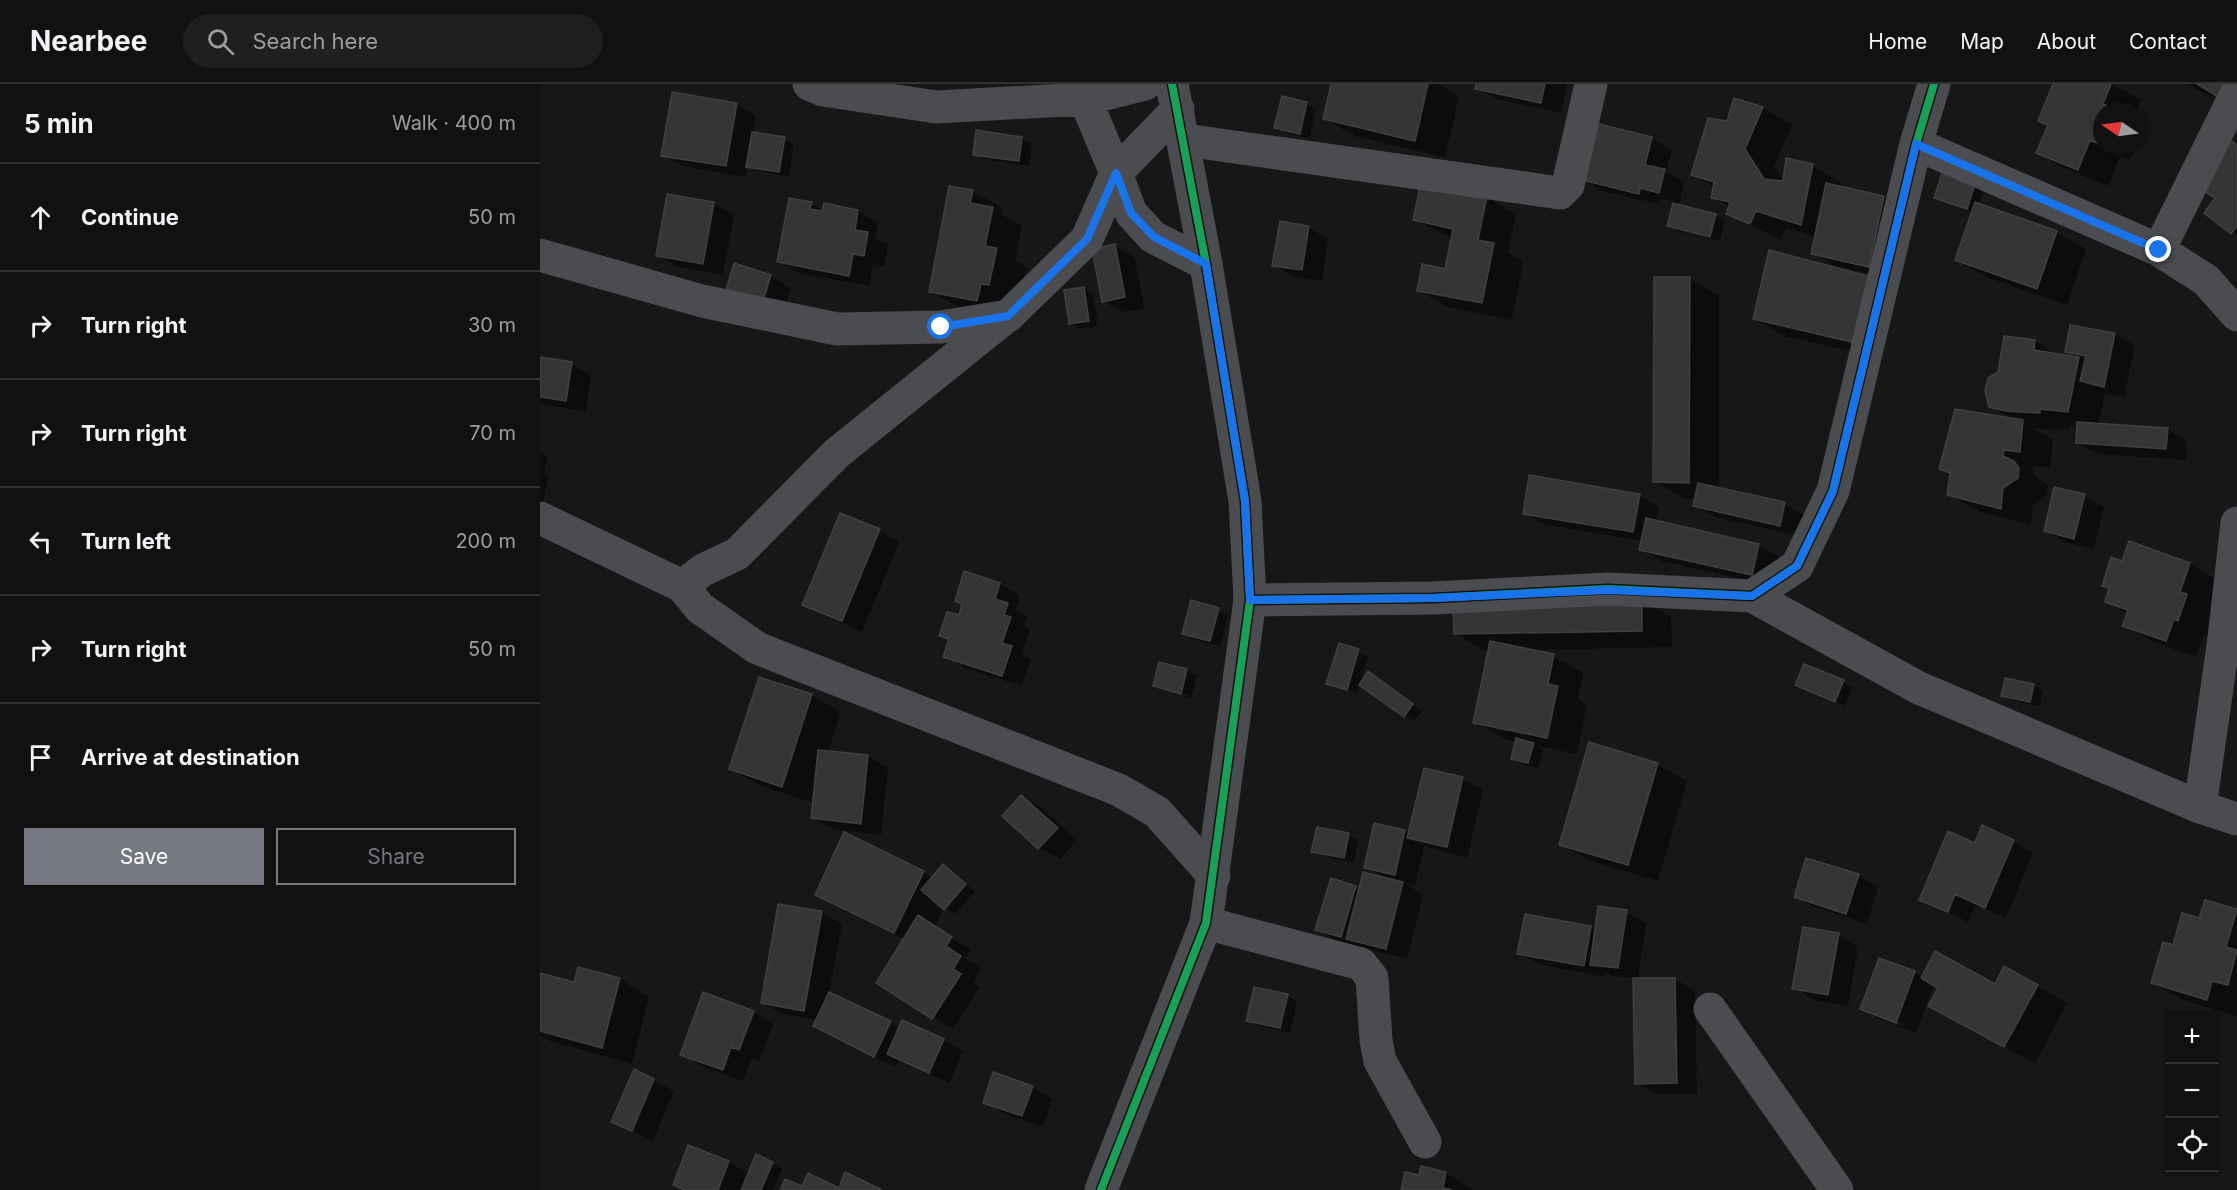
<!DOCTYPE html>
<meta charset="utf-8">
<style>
:root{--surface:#111;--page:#1e1f1f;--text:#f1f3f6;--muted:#9c9d9f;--line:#303131;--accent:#757880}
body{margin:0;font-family:Inter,sans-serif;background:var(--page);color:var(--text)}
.controls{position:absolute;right:18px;bottom:18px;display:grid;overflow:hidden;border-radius:0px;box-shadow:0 2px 4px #0004}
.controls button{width:54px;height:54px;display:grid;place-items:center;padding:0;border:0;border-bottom:2px solid var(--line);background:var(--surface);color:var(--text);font:30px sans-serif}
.compass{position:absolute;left:1553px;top:18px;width:54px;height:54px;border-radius:50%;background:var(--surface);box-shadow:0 2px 4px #0004;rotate:283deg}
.stop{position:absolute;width:18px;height:18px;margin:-14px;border:4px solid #1a73e8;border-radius:50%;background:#fff}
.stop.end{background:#1a73e8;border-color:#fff;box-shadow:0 2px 6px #0008}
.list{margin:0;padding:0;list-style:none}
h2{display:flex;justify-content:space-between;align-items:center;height:78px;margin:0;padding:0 24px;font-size:26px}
h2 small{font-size:20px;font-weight:400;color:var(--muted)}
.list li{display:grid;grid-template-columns:39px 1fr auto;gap:18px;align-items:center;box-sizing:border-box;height:108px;padding:0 24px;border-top:2px solid var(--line)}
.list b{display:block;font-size:22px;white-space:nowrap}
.list em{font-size:20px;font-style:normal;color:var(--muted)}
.actions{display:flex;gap:12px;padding:18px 24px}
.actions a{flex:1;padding:14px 0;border:2px solid var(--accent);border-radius:0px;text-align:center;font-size:21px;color:var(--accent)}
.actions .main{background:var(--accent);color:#fff}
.icon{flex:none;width:33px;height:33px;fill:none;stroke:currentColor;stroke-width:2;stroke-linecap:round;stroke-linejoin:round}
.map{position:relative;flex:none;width:1697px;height:1106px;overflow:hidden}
header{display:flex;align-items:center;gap:36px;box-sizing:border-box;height:84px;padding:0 30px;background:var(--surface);border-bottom:2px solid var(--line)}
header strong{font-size:28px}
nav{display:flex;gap:33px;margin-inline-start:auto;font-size:21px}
.search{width:420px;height:54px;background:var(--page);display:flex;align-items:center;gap:15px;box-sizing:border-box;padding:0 21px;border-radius:33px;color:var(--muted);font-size:22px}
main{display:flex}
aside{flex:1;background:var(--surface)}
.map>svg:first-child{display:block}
.shadow{fill:#0007;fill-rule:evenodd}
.building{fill:#353536;stroke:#3f4043;stroke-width:1.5}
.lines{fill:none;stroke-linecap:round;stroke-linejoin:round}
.minor{stroke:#4b4c50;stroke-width:33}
.tertiary{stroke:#4b4c50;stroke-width:33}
.cycleway-casing{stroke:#111113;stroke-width:11}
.cycleway{stroke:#1a9f57;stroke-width:8}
.route{stroke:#1a73e8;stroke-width:8}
</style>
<header>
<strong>Nearbee</strong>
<div class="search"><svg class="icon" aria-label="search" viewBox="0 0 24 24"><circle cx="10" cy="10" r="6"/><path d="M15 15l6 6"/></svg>Search here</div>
<nav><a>Home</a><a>Map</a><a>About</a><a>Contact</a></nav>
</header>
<main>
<aside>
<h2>5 min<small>Walk · 400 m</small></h2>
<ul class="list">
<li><svg class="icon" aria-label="ahead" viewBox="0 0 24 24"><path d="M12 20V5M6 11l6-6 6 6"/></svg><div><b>Continue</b></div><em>50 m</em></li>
<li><svg class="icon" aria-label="right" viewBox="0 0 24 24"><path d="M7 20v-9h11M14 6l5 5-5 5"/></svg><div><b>Turn right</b></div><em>30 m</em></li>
<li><svg class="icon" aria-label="right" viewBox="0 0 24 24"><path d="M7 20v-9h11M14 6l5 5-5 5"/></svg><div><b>Turn right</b></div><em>70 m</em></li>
<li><svg class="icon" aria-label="left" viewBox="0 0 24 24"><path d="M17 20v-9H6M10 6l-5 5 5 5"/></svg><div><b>Turn left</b></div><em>200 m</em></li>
<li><svg class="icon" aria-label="right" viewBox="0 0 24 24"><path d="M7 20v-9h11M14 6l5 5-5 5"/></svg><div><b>Turn right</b></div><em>50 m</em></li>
<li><svg class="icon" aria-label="arrive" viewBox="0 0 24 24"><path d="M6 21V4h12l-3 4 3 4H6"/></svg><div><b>Arrive at destination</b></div></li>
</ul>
<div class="actions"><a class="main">Save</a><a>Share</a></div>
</aside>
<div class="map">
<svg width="1697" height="1106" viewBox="0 0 1697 1106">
<rect width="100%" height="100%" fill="#171717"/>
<path class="shadow" d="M793 0H898L919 12 905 73 814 52 785 35Z
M938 0H1027L1021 29 957 15 937 4Z
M1514 0H1572L1601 16 1596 27H1562V63H1595L1590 76 1580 72 1568 102 1528 86 1498 69 1509 41Z
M1648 0H1697L1675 10 1672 14Z
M1195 16 1223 24 1252 41 1234 83 1244 98 1273 82 1302 99 1301 104 1344 114 1364 125 1349 194 1293 181 1272 169 1276 153 1246 144 1240 156 1188 129 1190 123 1172 113 1174 103 1153 90 1188 39Z
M196 20 216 32 213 50 245 55 254 60 249 93 217 87 208 82 206 93 143 82 123 71Z
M766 20 776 25 769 54 746 49 736 43Z
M1598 40 1603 43 1598 55Z
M1056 41 1112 54 1132 66 1126 88 1144 98 1139 122 1175 131 1185 137 1180 157 1138 147 1129 141 1135 118 1121 115 1119 120 1063 107 1043 95Z
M437 48 482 55 492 60 489 82 444 75 435 70Z
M1697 62V151L1692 148 1677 114Z
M1447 98 1439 121 1517 148 1546 165 1527 221 1446 193 1417 176 1433 128 1396 113Z
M432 107 462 124 461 130 482 142 475 176 486 183 479 217 420 224 390 207Z
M946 113 976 131 968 169 983 178 972 236 908 223 878 206 906 186 913 154 875 136Z
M173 119 194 131 183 191 138 183 118 171Z
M271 120 284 127 285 121 318 127 338 139 335 154 348 161 344 182 333 180 329 202 259 189 239 178Z
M768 143 788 155 782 197 754 193 734 181Z
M575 162 595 174 604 224 583 228 563 217Z
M195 181 230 192 251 204 242 234Z
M1149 194 1179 212V405L1244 420 1264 431 1260 452 1175 433 1154 421 1156 415H1145L1115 397Z
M544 205 553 210 558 242 540 245 531 239Z
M1357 211 1342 274 1244 252 1215 235Z
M1575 250 1595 262 1584 313 1565 309 1558 341 1627 345 1647 357 1646 376 1558 370 1537 359 1539 342 1530 341 1529 346 1492 344 1513 355 1510 384 1494 382 1493 389 1508 402 1507 411 1493 421 1491 441 1438 427 1408 410 1411 390 1401 384 1475 336 1450 322 1459 289 1495 257 1520 272 1539 275 1527 267Z
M0 275 31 280 51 291 46 327 0 320Z
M0 368 8 373 4 390 9 393 2 422 0 421Z
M1099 411 1119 423 1117 438 1219 461 1239 473 1233 502 1121 477 1101 465 1102 457 1004 440 984 429Z
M1544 412 1564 423 1554 465 1525 458 1505 447Z
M339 447 359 458 322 548 264 520Z
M1590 459 1650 480 1680 498 1670 525 1676 529 1668 553 1664 551 1656 573 1614 558 1584 541 1588 530 1566 517 1570 505 1563 501 1583 479Z
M425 489 460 500 480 512 476 525 487 532 484 542 490 546 482 570 491 575 482 602 425 584 405 572 410 556 401 551 420 533Z
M1102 515 1131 533 1132 563 990 566 1013 572 1043 589 1038 615 1047 621 1037 670 997 662 1003 666 998 684 982 680 973 674 977 658 965 655 935 638 950 566 945 567 915 549Z
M652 518 688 531 680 562 653 555 644 549Z
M800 561 828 572 817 610 788 599Z
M621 580 647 587 657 592 651 614 624 607 648 613 649 611 623 604V607L615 602Z
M839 595 882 627 874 637 865 632Z
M1303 598 1313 603 1305 622 1267 606Z
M1493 601 1503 607 1500 622 1473 617 1463 611Z
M271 611 301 628 288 668 328 672 348 684 341 751 293 745 273 734 274 719 221 702 191 685Z
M1117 680 1147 697 1118 797 1050 777 1021 760Z
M885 686 923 695 943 706 927 774 884 762 875 802 865 799 883 811 867 875 797 857 777 845 792 796 820 806 843 793 826 783 865 747 870 750Z
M481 713 501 724 537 756 520 775 499 764Z
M808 751 818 756 814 779 783 772 773 767Z
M1473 757 1493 769 1466 834 1436 821 1428 838 1381 815 1435 760Z
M403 782 435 807 415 830 404 824 395 843 431 866 425 874 441 884 433 898 440 903 413 945 393 933 365 855 276 810 383 788 393 794Z
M1318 792 1338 803 1327 840 1276 824 1256 812Z
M1666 818 1697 827V932L1643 916 1613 899 1634 863 1660 836Z
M1086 828 1106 839 1098 895H1135L1155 907 1157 1010H1116L1096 999 1094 894 1072 892 1065 888 1064 893 999 880 979 869 1051 844 1056 847Z
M282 829 302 840 289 909 360 944 403 956 423 967 409 999 359 975 355 983 275 942 277 936 242 930 222 918Z
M1298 851 1318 863 1308 922 1274 916 1254 904Z
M1374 888 1383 893 1456 902H1497L1527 919 1495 979 1419 939 1400 903 1394 900 1376 949 1342 936 1322 925ZM1341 932 1364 940 1363 943 1341 935Z
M0 890 35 899 80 895 109 913 92 980 10 957 0 952Z
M747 912 757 917 750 949 717 941 707 936Z
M213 928 233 940 219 977 211 974 203 997 162 982 142 970Z
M95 987 134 1007 113 1057 73 1037Z
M492 1003 512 1015 503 1043 465 1030 445 1018Z
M217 1072 242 1085 233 1106H144L135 1101 189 1078 209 1090Z
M906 1089 934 1106H862L880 1093Z"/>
<path class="building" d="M791 0H888L875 57 783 35Z
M936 0H1005L1001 19 935 5Z
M1513 0H1571L1563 20 1574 25 1562 27V54L1559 60 1550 56 1538 86 1496 69 1508 41 1498 37Z
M1657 0H1689L1680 14Z
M132 8 197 19 186 82 121 72Z
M742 12 767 18 760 50 734 44Z
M1194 14 1223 23 1205 65 1224 95 1243 97 1246 74 1273 80 1261 141 1216 127 1210 140 1186 130 1190 118 1171 114 1174 98 1151 91 1168 34 1187 37Z
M1055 39 1112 53 1105 81 1125 85 1119 109 1100 104 1099 110 1042 96Z
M436 46 482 53 479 77 433 71Z
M212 48 245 53 239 88 206 83Z
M1687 54 1697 61V142L1691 150 1664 129 1675 114 1656 102Z
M1405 80 1438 91 1427 125 1394 114Z
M881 98 947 112 938 156 954 159 942 219 877 207 882 180 905 185 913 145 873 136Z
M1286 99 1344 112 1329 183 1271 170Z
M409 102 433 106 430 119 453 123 445 162 457 164 449 201 441 200 437 217 389 208Z
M127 110 174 118 163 180 116 172Z
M249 114 272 118 270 125 282 127 284 119 318 126 315 146 328 148 324 172 313 170 309 192 237 178Z
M1435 118 1517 147 1497 205 1415 176Z
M1133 119 1176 130 1170 153 1127 142Z
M740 137 769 142 762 186 732 182Z
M575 160 585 213 562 218 552 165Z
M1229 166 1328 192 1312 258 1213 235Z
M194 179 231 191 221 224 184 212Z
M1114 193H1150L1149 399 1113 398Z
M544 203 549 237 529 240 524 206Z
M1530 241 1575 249 1564 303 1540 297 1546 272 1525 268Z
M1464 252 1495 256 1494 266 1539 273 1528 328 1500 325V329L1466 327 1449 323 1445 307 1448 294 1458 288Z
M0 273 32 278 26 317 0 313Z
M1415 325 1483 336 1480 368 1464 366 1463 372 1474 377 1479 384 1478 394 1463 404 1461 425 1407 411 1410 389 1399 385Z
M1537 338 1628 344 1626 365 1536 359Z
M989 391 1100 410 1093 448 983 430Z
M1158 399 1245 418 1240 442 1153 422Z
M1514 403 1545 410 1534 455 1504 447Z
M300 429 340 445 302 537 262 521Z
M1106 434 1219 460 1212 491 1099 466Z
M1589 457 1650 479 1640 508 1647 510 1638 537 1634 535 1626 557 1582 542 1588 526 1565 518 1569 504 1562 502 1571 473 1582 477Z
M424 487 460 499 455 515 468 519 464 531 471 533 462 559 472 562 462 592 403 573 409 555 399 552 407 528 419 531 422 520 415 517Z
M1102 514V547L914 550 913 517Z
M651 516 679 524 670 557 642 550Z
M950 557 1014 570 1008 600 1018 602 1007 654 933 639Z
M799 559 819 565 807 606 786 600Z
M619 578 647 585 641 610 613 602Z
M1264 580 1304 596 1295 618 1255 601Z
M828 587 873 620 864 633 819 601Z
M219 593 272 610 242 703 189 685Z
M1465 594 1494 600 1490 618 1461 612Z
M976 654 994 659 988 679 971 675Z
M1049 658 1118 679 1088 781 1019 761Z
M278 666 328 671 321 740 271 734Z
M884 684 923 693 907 763 867 754Z
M481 711 518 744 498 765 462 732Z
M834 739 865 746 855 791 824 784Z
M1442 741 1474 756 1445 824 1415 810 1408 828 1379 816 1408 747 1435 759Z
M777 743 809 749 804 774 771 768Z
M304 748 384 787 354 849 275 811Z
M1266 774 1319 790 1306 830 1254 813Z
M403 780 426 800 404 826 381 806Z
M823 788 863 798 846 865 806 855Z
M791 794 816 802 801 853 775 846Z
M1665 816 1697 825 1686 863 1697 866 1688 901 1672 897 1667 916 1611 899 1623 858 1633 861 1642 829 1659 834Z
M238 820 282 827 264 927 221 919Z
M1058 822 1087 826 1078 884 1050 881Z
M985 830 1051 842 1044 882 977 870Z
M378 831 412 853 406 862 421 872 413 885 421 890 392 935 336 899Z
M1263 843 1299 849 1288 911 1252 905Z
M1395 867 1455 900 1464 882 1498 901 1464 963 1388 922 1398 904 1381 894Z
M1339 874 1375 887 1356 939 1320 925Z
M38 883 80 894 62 964 0 947V889L34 898Z
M1093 894H1135L1137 999 1095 1000Z
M714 903 748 910 740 944 706 937Z
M163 908 214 927 199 966 191 963 183 986 140 971Z
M289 908 351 937 334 973 273 942Z
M362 936 404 955 389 989 347 970Z
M94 985 114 995 92 1047 71 1038Z
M453 988 493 1002 482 1032 443 1019Z
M148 1061 189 1077 178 1106H145L133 1101Z
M216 1070 233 1078 221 1106H201Z
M881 1082 906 1088 903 1104 912 1106H861L865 1088 879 1091Z
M305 1088 342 1106H240L245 1095 262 1102 268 1089 299 1104Z"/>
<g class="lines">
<path class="minor" d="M269 0 283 6 396 23 545 15
M638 25 576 89 591 129 613 153 666 180
M645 56 1020 109 1028 101 1051 0
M1376 60 1619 166 1666 196 1697 231
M1619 166 1697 8
M0 171 162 217 297 245 401 243 468 232 547 155 576 89 545 15 605 0
M0 434 142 502 163 486 197 470 297 369 466 233
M142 502 160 524 217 564 579 706 617 728 674 792
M1212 512 1379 604 1660 723 1697 735
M710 516 893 514 1068 505 1212 512 1257 482 1293 407 1376 60 1394 0
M1660 723 1683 562 1697 439
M666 839 821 880 832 894 836 956 840 977 885 1058
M1170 925 1297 1106"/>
<path class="tertiary" d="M561 1106 666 839 710 516 705 417 666 180 632 0"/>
<defs>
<path id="cycleway" d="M710 516 893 514 1068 505 1212 512 1257 482 1293 407 1376 60 1394 0
M561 1106 666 839 710 516 705 417 666 180 632 0"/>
</defs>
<use href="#cycleway" class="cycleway-casing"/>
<use href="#cycleway" class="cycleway"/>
</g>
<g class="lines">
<path class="route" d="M401 243 468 232 547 155 576 89 591 129 614 153 666 180 705 417 710 516 893 514 1068 506 1212 512 1257 482 1293 407 1376 60 1619 166"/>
</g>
</svg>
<div class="controls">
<button>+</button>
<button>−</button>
<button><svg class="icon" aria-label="locate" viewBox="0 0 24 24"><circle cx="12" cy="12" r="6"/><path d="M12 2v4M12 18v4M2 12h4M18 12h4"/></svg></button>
</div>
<svg class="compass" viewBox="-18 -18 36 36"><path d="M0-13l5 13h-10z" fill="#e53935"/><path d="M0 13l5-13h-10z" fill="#9c9d9f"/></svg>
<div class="stop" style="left:401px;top:243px"></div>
<div class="stop end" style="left:1619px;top:166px"></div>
</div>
</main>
